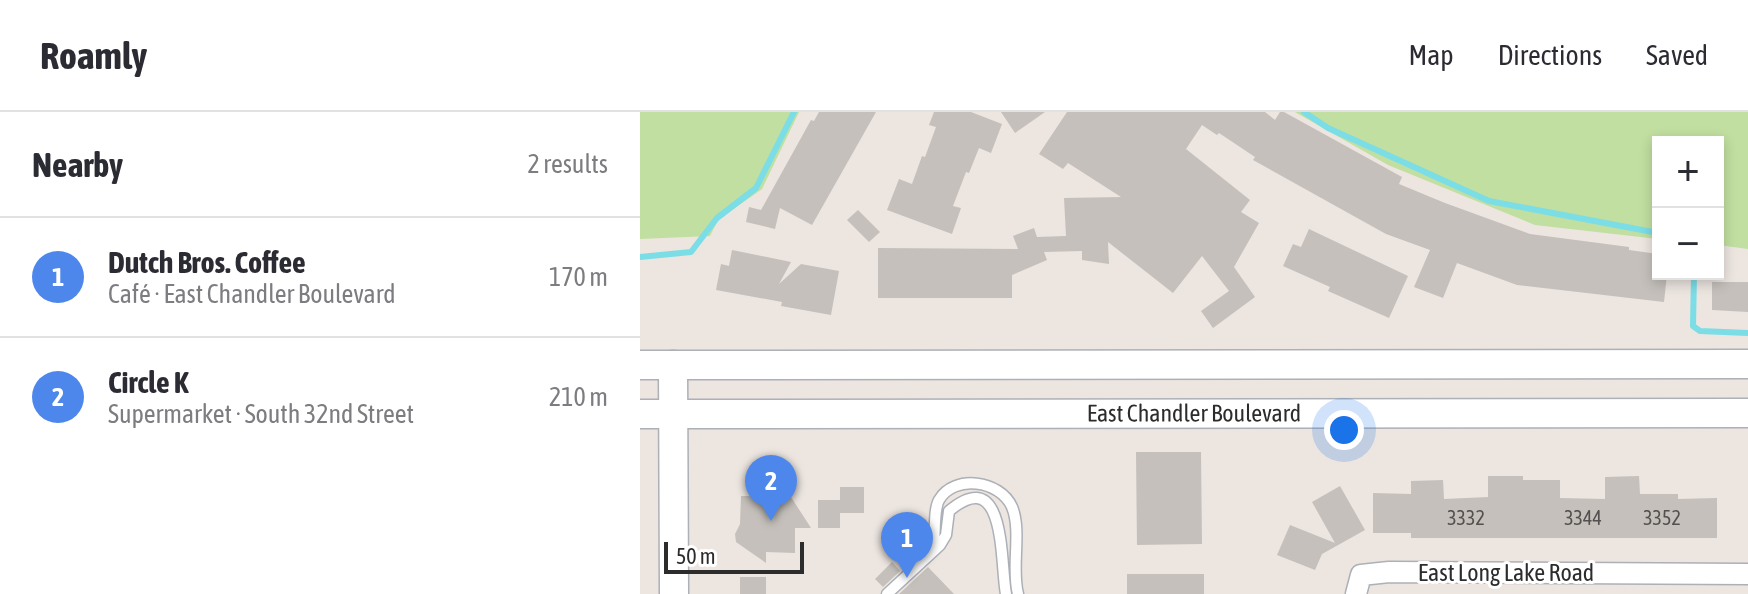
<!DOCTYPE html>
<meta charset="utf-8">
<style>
:root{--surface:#fff;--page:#f2f2f3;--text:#2b2b33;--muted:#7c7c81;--line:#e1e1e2;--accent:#4d87ec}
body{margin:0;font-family:"Asap Condensed",sans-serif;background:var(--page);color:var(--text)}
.controls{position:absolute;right:24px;top:24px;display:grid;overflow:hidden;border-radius:0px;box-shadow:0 4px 12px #0003}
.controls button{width:72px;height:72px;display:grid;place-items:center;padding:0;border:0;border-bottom:2px solid var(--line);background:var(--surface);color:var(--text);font:40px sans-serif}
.scale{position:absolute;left:24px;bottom:20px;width:140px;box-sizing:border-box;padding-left:8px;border:4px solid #2c2c2c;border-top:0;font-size:22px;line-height:28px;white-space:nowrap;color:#2c2c2c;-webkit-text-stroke:6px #fff;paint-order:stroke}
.you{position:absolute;left:704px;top:318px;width:28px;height:28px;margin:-20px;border:6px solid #fff;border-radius:50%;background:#1a73e8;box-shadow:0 0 0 12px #1a73e833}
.badge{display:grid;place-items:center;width:52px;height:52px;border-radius:50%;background:var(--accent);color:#fff;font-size:26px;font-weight:700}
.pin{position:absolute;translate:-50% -66px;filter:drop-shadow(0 2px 4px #0008)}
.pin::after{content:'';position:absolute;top:42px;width:28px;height:24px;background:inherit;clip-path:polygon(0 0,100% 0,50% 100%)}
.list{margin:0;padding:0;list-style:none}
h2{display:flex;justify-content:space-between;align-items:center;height:104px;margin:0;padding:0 32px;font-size:34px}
h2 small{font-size:26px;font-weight:400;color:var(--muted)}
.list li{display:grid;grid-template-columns:52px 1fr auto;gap:24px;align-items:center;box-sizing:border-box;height:120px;padding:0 32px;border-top:2px solid var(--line)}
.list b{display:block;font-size:30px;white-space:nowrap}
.list p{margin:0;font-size:26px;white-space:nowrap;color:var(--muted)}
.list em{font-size:26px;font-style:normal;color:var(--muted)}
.map{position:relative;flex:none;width:1108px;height:482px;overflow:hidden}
header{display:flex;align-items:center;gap:48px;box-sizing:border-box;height:112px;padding:0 40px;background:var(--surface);border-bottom:2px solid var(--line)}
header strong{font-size:38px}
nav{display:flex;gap:44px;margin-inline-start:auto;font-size:28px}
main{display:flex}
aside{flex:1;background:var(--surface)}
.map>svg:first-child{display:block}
.green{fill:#c1dfa0}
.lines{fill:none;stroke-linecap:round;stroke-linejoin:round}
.stream{stroke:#7bdde6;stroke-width:6}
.building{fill:#c5c0bb}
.service-casing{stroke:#acb0b7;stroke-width:13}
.minor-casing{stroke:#acb0b7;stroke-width:23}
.secondary-casing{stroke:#acb0b7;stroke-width:31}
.service{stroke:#fff;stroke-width:10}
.minor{stroke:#fff;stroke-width:20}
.secondary{stroke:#fff;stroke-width:28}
.labels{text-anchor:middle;stroke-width:6;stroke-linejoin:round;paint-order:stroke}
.number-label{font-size:20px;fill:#525150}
.street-label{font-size:24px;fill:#2c2c2c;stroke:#fff}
</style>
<header>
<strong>Roamly</strong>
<nav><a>Map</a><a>Directions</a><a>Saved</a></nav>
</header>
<main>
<aside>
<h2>Nearby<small>2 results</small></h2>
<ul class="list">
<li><span class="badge">1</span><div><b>Dutch Bros. Coffee</b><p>Café · East Chandler Boulevard</p></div><em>170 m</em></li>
<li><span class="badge">2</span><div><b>Circle K</b><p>Supermarket · South 32nd Street</p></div><em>210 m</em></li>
</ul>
</aside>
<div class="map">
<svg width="1108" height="482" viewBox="0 0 1108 482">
<rect width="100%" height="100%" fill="#ece5e0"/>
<path class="green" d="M0 0H159L122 77 78 108 70 124 0 127Z
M655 0H1108V137L1078 133V30H1018V127L895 113 748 53Z"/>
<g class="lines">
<path class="stream" d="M664 0 688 16 849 89 1018 121
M0 145 51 140 77 106 116 76 154 0
M1054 162 1053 214 1060 219 1108 221"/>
</g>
<path class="building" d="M179 0H236L172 113 140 96 135 117 106 110 109 95 121 98 171 8 174 9Z
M294 0H331L362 12 351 41 339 36 329 61 326 60 313 94 321 96 312 122 247 98 259 67 272 72 282 44 285 45 296 15 289 13Z
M361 0H405L375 21Z
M427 0H625L635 8 640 0H644L762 65 759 72 805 91 890 122 989 135V138L1018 142V162H1027L1024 190 877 173 817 151 803 186 774 175 790 138 746 122 613 48 615 45 579 21 577 23 562 13 546 37 610 88 601 100 619 111 594 155 615 185 573 216 561 199 589 179 562 144 533 181 468 130 469 152 442 148V139L404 140 407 148 372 163V186H238V136L378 137 373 124 394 116 397 125 426 124 424 86 481 85 428 51 423 57 399 42Z
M218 98 240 120 229 130 207 108Z
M669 117 768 164 749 206 688 179 690 175 643 154 653 132 661 135Z
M92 138 151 150 139 172 161 152 199 159 191 203 141 194 142 190 76 178 81 152 89 154Z
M1072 170H1108V200L1072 198Z
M496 340H561L562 432 497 433Z
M848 364H883V368H920V386L965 387V365L999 364 1000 382H1038V387L1077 386V426H771V421H733V381L771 382V369L803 368 804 387 848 385Z
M700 374 725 418 682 442 675 458 637 443 650 413 695 431 672 390Z
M200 375H224V401H200V416H178V388H200Z
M140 379 151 385 171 416H155V441L126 440V451L96 430 95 422 100 412 101 384H129Z
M252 450 260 459 243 475 235 467Z
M288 455 314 482H259Z
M487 462H564V482H487Z
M100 465H126V482H100Z"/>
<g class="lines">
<defs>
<path id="service" d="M293 438C296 425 293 398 299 388 314 362 360 368 372 395 382 419 371 456 378 482
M247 482 300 433 306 423 309 399C367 350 360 452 366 482"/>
<path id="minor" d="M716 482 721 463 749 460 1108 462"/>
<g id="secondary">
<path d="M0 253 1108 252"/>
<path d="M33 253 34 482"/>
<path id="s1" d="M0 302 1108 301"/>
</g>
</defs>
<use href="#service" class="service-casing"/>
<use href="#minor" class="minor-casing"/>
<use href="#secondary" class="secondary-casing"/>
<use href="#service" class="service"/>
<use href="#minor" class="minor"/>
<use href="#secondary" class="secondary"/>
</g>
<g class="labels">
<g class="number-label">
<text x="826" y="413">3332</text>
<text x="943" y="413">3344</text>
<text x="1022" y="413">3352</text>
</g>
<g class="street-label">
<text dy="8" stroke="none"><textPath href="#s1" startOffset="554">East Chandler Boulevard</textPath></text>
<text x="866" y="469">East Long Lake Road</text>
</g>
</g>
</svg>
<div class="controls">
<button>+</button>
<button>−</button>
</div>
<div class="scale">50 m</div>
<div class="you"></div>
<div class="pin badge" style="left:267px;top:466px">1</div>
<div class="pin badge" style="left:131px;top:409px">2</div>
</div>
</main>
